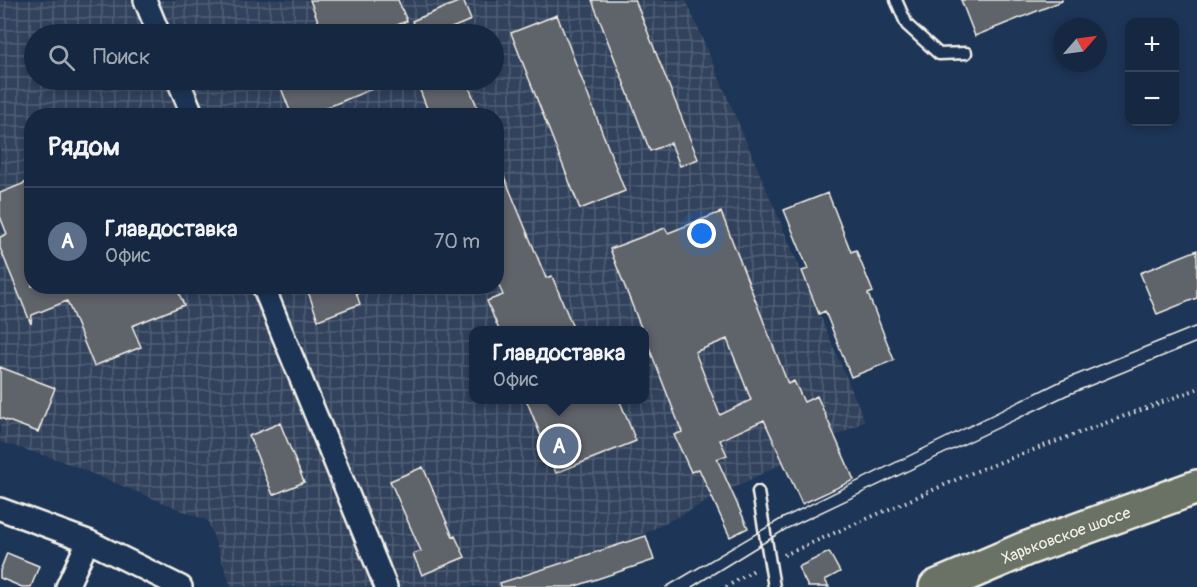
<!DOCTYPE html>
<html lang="ru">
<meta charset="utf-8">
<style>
:root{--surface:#162841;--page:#1f3048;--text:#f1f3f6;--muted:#9ea6b1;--line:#35445a;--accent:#ffd166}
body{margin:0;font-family:Pangolin,sans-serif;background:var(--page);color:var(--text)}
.controls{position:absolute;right:18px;top:18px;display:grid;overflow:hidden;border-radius:12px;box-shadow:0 3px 9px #0003}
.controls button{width:54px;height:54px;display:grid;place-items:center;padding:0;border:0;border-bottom:2px solid var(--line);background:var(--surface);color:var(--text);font:30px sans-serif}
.compass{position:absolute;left:1053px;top:18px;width:54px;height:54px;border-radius:50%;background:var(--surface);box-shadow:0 3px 9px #0003;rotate:62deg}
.you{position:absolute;left:702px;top:234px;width:21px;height:21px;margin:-15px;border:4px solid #fff;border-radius:50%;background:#1a73e8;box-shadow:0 0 0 9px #1a73e833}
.badge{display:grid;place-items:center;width:39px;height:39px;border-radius:50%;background:var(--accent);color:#fff;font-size:20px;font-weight:700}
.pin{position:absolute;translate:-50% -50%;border:3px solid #fff;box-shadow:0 2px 6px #0006}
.popup{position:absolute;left:469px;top:326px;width:180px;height:78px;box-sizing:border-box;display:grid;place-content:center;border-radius:12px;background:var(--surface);filter:drop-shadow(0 2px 4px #0005);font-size:20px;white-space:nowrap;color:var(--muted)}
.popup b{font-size:22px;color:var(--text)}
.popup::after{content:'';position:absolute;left:50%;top:100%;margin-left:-12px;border:12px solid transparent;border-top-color:var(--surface)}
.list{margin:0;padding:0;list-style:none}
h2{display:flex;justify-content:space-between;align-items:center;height:78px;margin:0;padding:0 24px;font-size:26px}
h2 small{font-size:20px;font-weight:400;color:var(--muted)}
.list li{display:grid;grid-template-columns:39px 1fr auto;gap:18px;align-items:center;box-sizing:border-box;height:108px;padding:0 24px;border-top:2px solid var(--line)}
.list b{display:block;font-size:22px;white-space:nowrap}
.list p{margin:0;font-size:20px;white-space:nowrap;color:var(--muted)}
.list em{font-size:20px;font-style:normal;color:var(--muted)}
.icon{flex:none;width:33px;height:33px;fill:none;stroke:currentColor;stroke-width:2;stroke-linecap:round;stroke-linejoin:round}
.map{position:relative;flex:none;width:1197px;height:587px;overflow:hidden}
.search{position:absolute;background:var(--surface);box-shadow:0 3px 9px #0003;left:24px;top:24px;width:480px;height:66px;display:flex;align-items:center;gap:15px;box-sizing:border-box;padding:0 21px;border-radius:33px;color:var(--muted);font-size:22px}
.panel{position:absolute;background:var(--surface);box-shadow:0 3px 9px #0003;left:24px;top:108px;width:480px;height:186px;border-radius:24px}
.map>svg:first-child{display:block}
.industrial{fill:url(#industrial-grid);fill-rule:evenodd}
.building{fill:#5e646a;stroke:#f4f1e8;stroke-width:1.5;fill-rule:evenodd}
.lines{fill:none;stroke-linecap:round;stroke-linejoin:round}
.lane-casing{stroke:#f4f1e8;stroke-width:15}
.street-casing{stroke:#f4f1e8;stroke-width:26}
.primary-casing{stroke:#f4f1e8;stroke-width:38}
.path{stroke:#f4f1e8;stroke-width:4;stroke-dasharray:1.5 4.5;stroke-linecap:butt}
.lane{stroke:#1d3557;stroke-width:10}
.street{stroke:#1d3557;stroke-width:21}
.primary{stroke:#6a7266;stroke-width:33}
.tram{stroke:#f4f1e8;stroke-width:1.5}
.labels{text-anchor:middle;stroke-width:4.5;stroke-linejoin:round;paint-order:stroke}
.street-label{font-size:16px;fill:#f4f1e8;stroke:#1d3557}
</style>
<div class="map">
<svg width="1197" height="587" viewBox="0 0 1197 587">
<defs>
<pattern id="industrial-grid" width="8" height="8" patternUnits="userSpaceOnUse" patternTransform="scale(1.5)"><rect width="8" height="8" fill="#30435d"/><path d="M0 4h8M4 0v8" fill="none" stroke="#4f5f74"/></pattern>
</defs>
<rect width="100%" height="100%" fill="#1d3557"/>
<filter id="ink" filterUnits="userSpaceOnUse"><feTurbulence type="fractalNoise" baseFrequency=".0167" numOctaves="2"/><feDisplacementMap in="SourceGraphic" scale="12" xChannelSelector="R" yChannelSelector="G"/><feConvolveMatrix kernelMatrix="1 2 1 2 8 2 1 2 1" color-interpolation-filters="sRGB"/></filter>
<g filter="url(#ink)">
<path class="industrial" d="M0 0H686L865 421 540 587H231L208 521 59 460 0 442ZM34 34H494V80H34ZM32 116H496V286H32ZM474 330H644V400H474Z"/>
<path class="building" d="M310 0H398L407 21 374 34H323Z
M463 0 471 20 437 34H418L412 21Z
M592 0H635L698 159 680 166 671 143 650 151Z
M961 0H1062V1L975 36Z
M557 15 625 191 580 209 511 33Z
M278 80H394L306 116H292Z
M416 80H466L481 116H430Z
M496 157 546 278 552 276 574 330H499L487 301 503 295 496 279Z
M32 180V286H176L184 305 132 326 141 347 94 366 67 301 32 315 31 324 0 248V237L7 234 0 216V193Z
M828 193 851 252 856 250 873 292 868 294 894 360 851 377 825 311 819 314 802 271 808 269 784 210Z
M721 212 788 384 794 381 804 402 817 396 854 480 802 504 764 420 720 440 727 455 717 459 748 528 730 537 699 469 691 472 674 435 682 432 645 337V330H642L610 249 665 228 668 233ZM727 339 751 400 720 415 695 352Z
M1197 250V298L1157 314 1140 273Z
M306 286H354L360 304 318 320Z
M0 367 55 388 38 432 0 418Z
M526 399H619L636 441 556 473Z
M280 423 304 482 273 495 249 436Z
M423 467 453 537 455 536 465 557 422 575 413 554 421 551 390 481Z
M646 536 654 560 573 587H501L500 583Z
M829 552 840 572 825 580 829 587H808L798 567Z
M7 553 39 566 31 587H22L0 578V571Z"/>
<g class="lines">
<defs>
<path id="lane" d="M896 0 907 25 939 54 966 53
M758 492 774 587"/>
<path id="street" d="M145 0 159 34
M178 80 193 116
M263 286 386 587
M0 509 88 541 181 587
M67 587 88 541"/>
<g id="primary">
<path id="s1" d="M936 587 1025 549 1197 487"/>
</g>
</defs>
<use href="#lane" class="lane-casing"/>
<use href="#street" class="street-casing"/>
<use href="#primary" class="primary-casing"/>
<path class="path" d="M784 555 974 472 1197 389
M726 587 756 569"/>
<use href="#lane" class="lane"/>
<use href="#street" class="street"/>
<use href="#primary" class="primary"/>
<path class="tram" d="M666 587 781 519 1061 381 1197 326
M692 587 786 529 1067 395 1197 342"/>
</g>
</g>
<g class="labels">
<g class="street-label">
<text dy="6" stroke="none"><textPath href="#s1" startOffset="140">Харьковское шоссе</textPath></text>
</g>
</g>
</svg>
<div class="controls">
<button>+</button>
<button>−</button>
</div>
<svg class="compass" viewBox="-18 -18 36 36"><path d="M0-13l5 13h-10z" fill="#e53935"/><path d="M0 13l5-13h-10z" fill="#9ea6b1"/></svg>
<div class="you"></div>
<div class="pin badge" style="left:559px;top:446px;background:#5c6f8a">A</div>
<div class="popup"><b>Главдоставка</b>Офис</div>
<div class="search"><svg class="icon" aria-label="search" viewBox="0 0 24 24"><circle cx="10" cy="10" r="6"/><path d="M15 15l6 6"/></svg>Поиск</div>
<section class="panel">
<h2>Рядом<small></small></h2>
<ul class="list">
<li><span class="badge" style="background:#5c6f8a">A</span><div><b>Главдоставка</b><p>Офис</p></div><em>70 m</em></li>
</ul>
</section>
</div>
